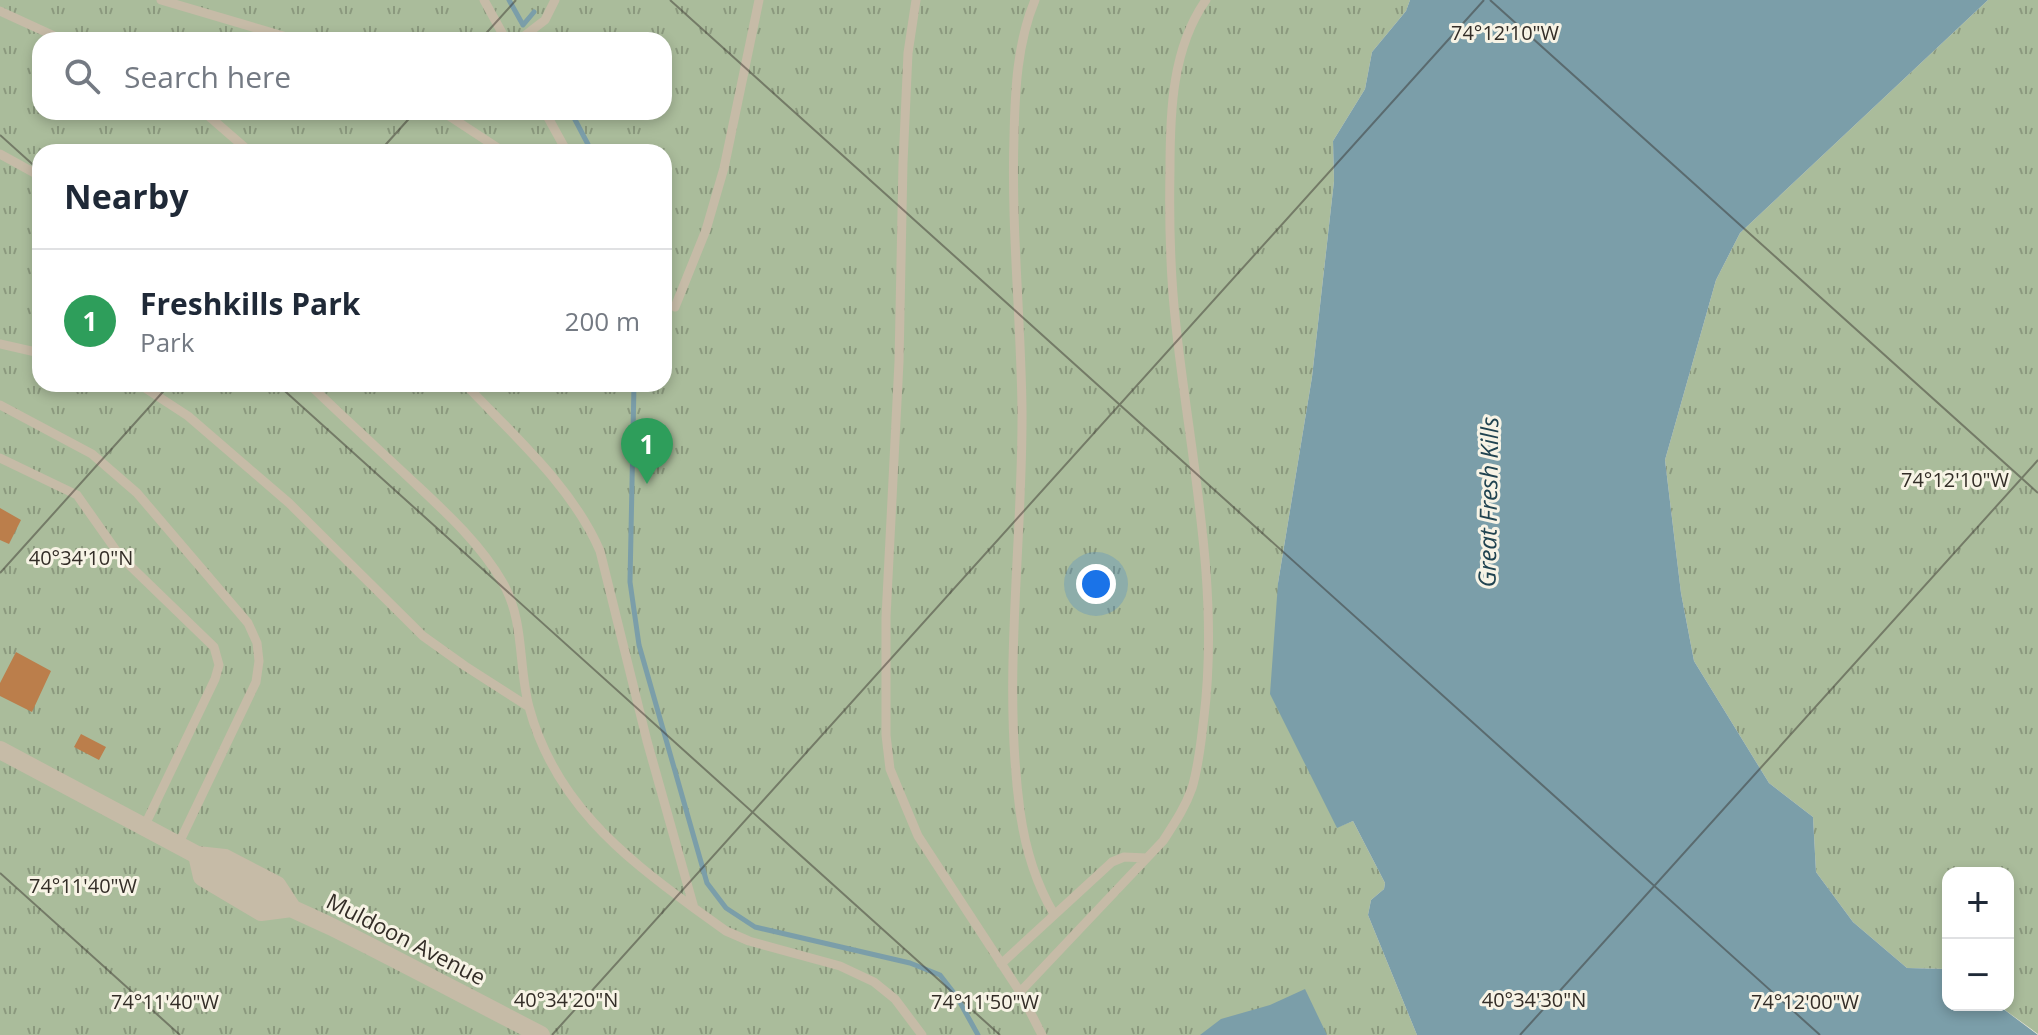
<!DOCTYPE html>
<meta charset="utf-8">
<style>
:root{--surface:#fff;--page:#f2f2f3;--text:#1f2937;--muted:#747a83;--line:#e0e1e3;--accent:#204350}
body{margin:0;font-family:"Open Sans",sans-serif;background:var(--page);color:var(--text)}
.controls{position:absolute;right:24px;bottom:24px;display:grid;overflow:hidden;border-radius:16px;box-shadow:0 4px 12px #0003}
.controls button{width:72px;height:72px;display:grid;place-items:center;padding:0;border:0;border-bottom:2px solid var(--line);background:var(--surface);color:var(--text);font:40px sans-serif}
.you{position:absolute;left:1096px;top:584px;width:28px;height:28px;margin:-20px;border:6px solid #fff;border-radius:50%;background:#1a73e8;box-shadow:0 0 0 12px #1a73e833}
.badge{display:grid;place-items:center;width:52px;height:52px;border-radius:50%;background:var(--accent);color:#fff;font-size:26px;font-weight:700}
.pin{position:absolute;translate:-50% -66px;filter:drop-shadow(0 2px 4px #0008)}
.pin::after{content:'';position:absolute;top:42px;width:28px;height:24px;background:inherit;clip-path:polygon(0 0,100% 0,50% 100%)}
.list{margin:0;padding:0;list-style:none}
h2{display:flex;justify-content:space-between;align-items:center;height:104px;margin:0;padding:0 32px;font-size:34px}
h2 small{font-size:26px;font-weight:400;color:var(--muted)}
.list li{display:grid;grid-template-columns:52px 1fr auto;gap:24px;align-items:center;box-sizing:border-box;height:144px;padding:0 32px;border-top:2px solid var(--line)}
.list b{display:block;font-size:30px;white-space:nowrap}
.list p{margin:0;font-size:26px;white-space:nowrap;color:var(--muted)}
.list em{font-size:26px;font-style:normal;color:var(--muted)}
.icon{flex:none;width:44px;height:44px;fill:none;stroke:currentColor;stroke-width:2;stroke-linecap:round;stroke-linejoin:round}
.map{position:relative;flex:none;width:2038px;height:1035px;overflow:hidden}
.search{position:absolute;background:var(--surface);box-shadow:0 4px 12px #0003;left:32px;top:32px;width:640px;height:88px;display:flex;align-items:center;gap:20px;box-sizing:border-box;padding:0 28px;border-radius:24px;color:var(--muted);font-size:30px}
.panel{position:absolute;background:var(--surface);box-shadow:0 4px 12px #0003;left:32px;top:144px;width:640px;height:248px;border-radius:24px}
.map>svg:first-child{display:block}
.park{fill:url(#park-tufts);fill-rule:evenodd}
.water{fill:#7b9ea9}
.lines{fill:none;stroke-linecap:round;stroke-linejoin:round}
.stream{stroke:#7b9ea9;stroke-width:5}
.building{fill:#bb7e4b}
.service{stroke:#c6bba7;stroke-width:9}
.minor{stroke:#c6bba7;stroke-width:18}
.ticks{fill:none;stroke:#332d27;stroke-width:2;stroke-opacity:0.45}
.labels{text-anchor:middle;stroke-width:6;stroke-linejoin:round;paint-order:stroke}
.street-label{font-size:22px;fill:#332d27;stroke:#f7f3e5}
.water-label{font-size:24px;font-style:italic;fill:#204350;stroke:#f7f3e5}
.ticks-label{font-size:20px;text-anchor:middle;fill:#332d27;stroke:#f7f3e5;stroke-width:6;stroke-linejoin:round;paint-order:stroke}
</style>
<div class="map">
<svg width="2038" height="1035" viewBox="0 0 2038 1035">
<defs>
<pattern id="park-tufts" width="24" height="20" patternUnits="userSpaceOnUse" patternTransform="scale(2)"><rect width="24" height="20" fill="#aabc9b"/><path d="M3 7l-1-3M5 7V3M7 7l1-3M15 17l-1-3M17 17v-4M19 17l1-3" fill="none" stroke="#8b997e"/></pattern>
</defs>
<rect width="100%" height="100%" fill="#efe9da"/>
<path class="park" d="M0 0H1410L1406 11 1372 52 1365 89 1333 141 1334 181 1312 377 1278 583 1338 827 1353 821 1385 883 1384 889 1371 900 1368 915 1417 1035H0ZM40 40H664V112H40ZM40 152H664V384H40Z
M1988 0H2038V1034L1998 1005H2008V873H1948V969L1907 968 1853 922 1816 872 1813 817 1769 783 1694 661 1681 593 1665 460 1716 280 1740 233Z"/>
<path class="water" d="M1410 0H1988L1740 233 1716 280 1665 460 1681 593 1694 661 1769 783 1813 817 1816 872 1853 922 1907 968 1948 969V1005H1998L2038 1035H1417L1368 915 1371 900 1384 889 1385 883 1353 821 1337 828 1270 694 1278 583 1312 377 1334 181 1333 141 1365 89 1372 52 1406 11Z
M1305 989 1327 1035H1200L1221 1019 1270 1005Z"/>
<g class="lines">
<path class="stream" d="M509 0 523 25 534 12
M571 112 592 152
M634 384 630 582 639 645 707 883 726 908 755 927 910 963 940 975 957 997 978 1035"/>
</g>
<path class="building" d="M0 508 21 520 9 544 0 540Z
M16 652 51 671 32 712 0 696V683Z
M81 734 106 747 99 760 74 747Z"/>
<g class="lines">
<path class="service" d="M161 0 297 40
M484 0 506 40
M916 0 908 53 903 163 899 362 886 617V735L890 769 918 836 1020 992 1042 1035
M1035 0C1017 43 1015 91 1014 137 1011 228 1021 319 1022 410 1023 543 1002 678 1020 811 1025 847 1035 882 1054 914
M0 11 63 40
M519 40 545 20 555 0
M204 112 250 152
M443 112 504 152
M545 112 567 152
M0 154 40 176
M675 307 706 230 724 168 759 0
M0 344 40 353
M139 384 188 416 289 503 423 636 465 666 529 707
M309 384C341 415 374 445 406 475 441 508 479 541 503 583 525 622 518 666 529 707 554 800 620 854 694 908
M465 384C513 435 572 486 600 551L647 741 694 908 726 931 749 941 840 966 874 982 895 999 922 1035
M0 405 92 454 137 493 248 623 257 643 259 661 256 682 178 845
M0 458 77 495 120 556 214 647 219 665 215 679 144 827
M1001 964 1112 862 1124 857 1147 858
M1020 992 1163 841C1174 824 1185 808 1192 788 1199 765 1201 741 1204 717 1220 586 1190 456 1176 326 1170 273 1169 221 1170 169 1170 112 1172 48 1206 0"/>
<path class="minor" d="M0 750 197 855C238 887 286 905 332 927 402 962 471 999 541 1035
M197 855 225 858 277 885 292 908 261 912 202 877Z"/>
</g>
<path class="ticks" d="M670 0 1820 1035M1490 0 2038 493M480 40 516 0M0 135 40 171M379 152 415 112M277 384 1000 1035M0 573 170 384M0 873 180 1035M552 1035 1484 0M1520 1035 2038 460"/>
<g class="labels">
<g class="street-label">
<text transform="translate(406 939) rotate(27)" y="8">Muldoon Avenue</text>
</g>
<g class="water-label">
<text transform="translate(1489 502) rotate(-89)" y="8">Great Fresh Kills</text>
</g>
</g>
<g class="ticks-label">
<text x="1505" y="40">74°12'10"W</text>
<text x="1955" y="487">74°12'10"W</text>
<text x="81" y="565">40°34'10"N</text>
<text x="83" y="893">74°11'40"W</text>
<text x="566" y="1007">40°34'20"N</text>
<text x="1534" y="1007">40°34'30"N</text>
<text x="165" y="1009">74°11'40"W</text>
<text x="985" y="1009">74°11'50"W</text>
<text x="1805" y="1009">74°12'00"W</text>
</g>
</svg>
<div class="controls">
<button>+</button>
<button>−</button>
</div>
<div class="you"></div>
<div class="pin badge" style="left:647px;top:484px;background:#2e9e5b">1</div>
<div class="search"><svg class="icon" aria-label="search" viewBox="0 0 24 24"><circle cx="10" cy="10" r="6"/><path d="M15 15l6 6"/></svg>Search here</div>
<section class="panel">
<h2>Nearby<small></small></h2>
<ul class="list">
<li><span class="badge" style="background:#2e9e5b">1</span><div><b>Freshkills Park</b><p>Park</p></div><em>200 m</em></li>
</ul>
</section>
</div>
